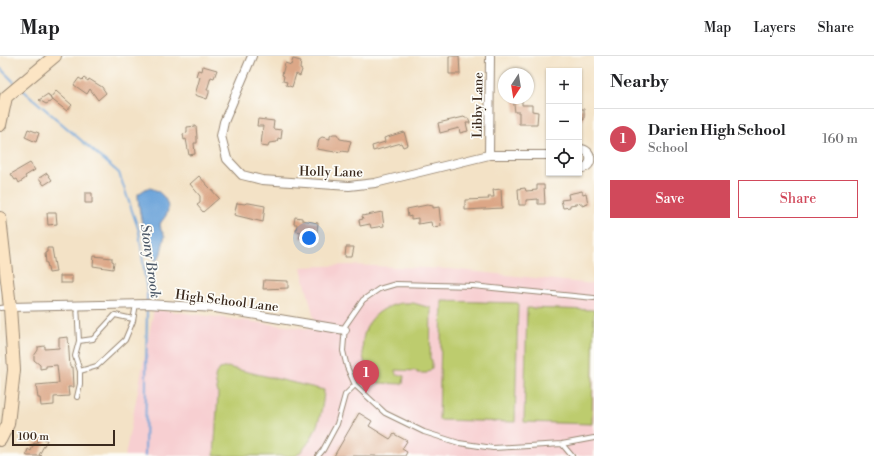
<!DOCTYPE html>
<meta charset="utf-8">
<style>
:root{--surface:#fff;--page:#f6f6f6;--text:#202124;--muted:#757577;--line:#e0e0e0;--accent:#d1495b}
body{margin:0;font-family:"Libre Bodoni",serif;background:var(--page);color:var(--text)}
.controls{position:absolute;right:12px;top:12px;display:grid;overflow:hidden;border-radius:0px;box-shadow:0 1px 3px #0004}
.controls button{width:36px;height:36px;display:grid;place-items:center;padding:0;border:0;border-bottom:1px solid var(--line);background:var(--surface);color:var(--text);font:20px sans-serif}
.compass{position:absolute;left:498px;top:12px;width:36px;height:36px;border-radius:50%;background:var(--surface);box-shadow:0 1px 3px #0004;rotate:192deg}
.scale{position:absolute;left:12px;bottom:10px;width:103px;box-sizing:border-box;padding-left:4px;border:2px solid #3b2a1e;border-top:0;font-size:11px;line-height:14px;white-space:nowrap;color:#3b2a1e;-webkit-text-stroke:3px #fdfcf7;paint-order:stroke}
.you{position:absolute;left:309px;top:182px;width:14px;height:14px;margin:-10px;border:3px solid #fff;border-radius:50%;background:#1a73e8;box-shadow:0 0 0 6px #1a73e833}
.badge{display:grid;place-items:center;width:26px;height:26px;border-radius:50%;background:var(--accent);color:#fff;font-size:13px;font-weight:700}
.pin{position:absolute;translate:-50% -33px;filter:drop-shadow(0 1px 2px #0008)}
.pin::after{content:'';position:absolute;top:21px;width:14px;height:12px;background:inherit;clip-path:polygon(0 0,100% 0,50% 100%)}
.list{margin:0;padding:0;list-style:none}
h2{display:flex;justify-content:space-between;align-items:center;height:52px;margin:0;padding:0 16px;font-size:17px}
h2 small{font-size:13px;font-weight:400;color:var(--muted)}
.list li{display:grid;grid-template-columns:26px 1fr auto;gap:12px;align-items:center;box-sizing:border-box;height:60px;padding:0 16px;border-top:1px solid var(--line)}
.list b{display:block;font-size:15px;white-space:nowrap}
.list p{margin:0;font-size:13px;white-space:nowrap;color:var(--muted)}
.list em{font-size:13px;font-style:normal;color:var(--muted)}
.actions{display:flex;gap:8px;padding:12px 16px}
.actions a{flex:1;padding:9px 0;border:1px solid var(--accent);border-radius:0px;text-align:center;font-size:14px;color:var(--accent)}
.actions .main{background:var(--accent);color:#fff}
.icon{flex:none;width:22px;height:22px;fill:none;stroke:currentColor;stroke-width:2;stroke-linecap:round;stroke-linejoin:round}
.map{position:relative;flex:none;width:594px;height:400px;overflow:hidden}
header{display:flex;align-items:center;gap:24px;box-sizing:border-box;height:56px;padding:0 20px;background:var(--surface);border-bottom:1px solid var(--line)}
header strong{font-size:19px}
nav{display:flex;gap:22px;margin-inline-start:auto;font-size:14px}
main{display:flex}
aside{flex:1;background:var(--surface)}
.map>svg:first-child{display:block}
.built{fill:#f7cfd1}
.green{fill:#bdcc6e;stroke:#7c7b46}
.water{fill:#6ba3d9;stroke:#53667c}
.lines{fill:none;stroke-linecap:round;stroke-linejoin:round}
.stream{stroke:#6ba3d9;stroke-width:2}
.building{fill:#dca787}
.service-casing{stroke:#978672;stroke-width:6}
.minor-casing{stroke:#978672;stroke-width:10}
.secondary-casing{stroke:#978672;stroke-width:14}
.service{stroke:#fff;stroke-width:4}
.minor{stroke:#fff;stroke-width:8}
.secondary{stroke:#fce5c4;stroke-width:12}
.labels{text-anchor:middle;stroke-width:3.5;stroke-linejoin:round;paint-order:stroke}
.street-label{font-size:13px;fill:#3b2a1e;stroke:#fdfcf7}
.water-label{font-size:14px;font-style:italic;fill:#4e5a69;stroke:#fdfcf7}
</style>
<header>
<strong>Map</strong>
<nav><a>Map</a><a>Layers</a><a>Share</a></nav>
</header>
<main>
<div class="map">
<svg width="594" height="400" viewBox="0 0 594 400">
<rect width="100%" height="100%" fill="#fdfcf7"/>
<filter id="ink" filterUnits="userSpaceOnUse"><feTurbulence type="fractalNoise" baseFrequency=".025" numOctaves="2"/><feDisplacementMap in="SourceGraphic" scale="8" xChannelSelector="R" yChannelSelector="G"/><feConvolveMatrix kernelMatrix="1 2 1 2 8 2 1 2 1" color-interpolation-filters="sRGB"/></filter>
<filter id="wash" filterUnits="userSpaceOnUse"><feTurbulence type="fractalNoise" baseFrequency=".012" numOctaves="4" result="noise"/><feDisplacementMap in="SourceGraphic" scale="16" xChannelSelector="R" yChannelSelector="G"/><feGaussianBlur stdDeviation="0.9" result="paint"/><feColorMatrix in="noise" values="0 0 0 0 0 0 0 0 0 0 0 0 0 0 0 0 0 1.4 0 .05"/><feComposite in="paint" operator="in"/></filter>
<g filter="url(#wash)">
<rect width="100%" height="100%" fill="#f3e2c6"/>
<path class="built" d="M348 209 450 213 594 228V400H125L154 253 317 274 301 211Z"/>
<path class="green" d="M442 245 518 247 515 366 439 364Z
M401 247H413L431 252 430 303 432 304V312L427 317H417V315L396 314V319L404 320 403 328 378 327V319H371V314H367C355 282 367 254 401 247Z
M527 252 594 254 592 368 524 366Z
M227 311 324 334C323 357 315 385 296 400H214L218 338 215 322 216 317 220 313Z"/>
<path class="water" d="M147 132C158 131 172 146 167 157 166 161 162 164 160 168L161 174 165 180 164 183 161 197 158 204H155C146 191 138 154 138 138Z"/>
<g class="lines">
<path class="stream" d="M0 12 14 26
M24 35 119 117 139 175 147 236V245
M145 400 147 249"/>
</g>
<g id="blocks">
<path class="building" d="M449 0H459L460 18H449Z
M293 3 301 5 300 13 302 14 300 20 296 18 292 31 286 29 287 26 283 25 284 20 282 19 285 7 291 9Z
M203 10 217 14 214 22 211 21 207 34H209V37L207 43 195 39 200 21 196 20 198 14 202 15Z
M79 22 82 24 84 22 88 25 89 23 102 31 106 37 98 44 90 33 87 38 74 29Z
M56 35 72 49 67 55 50 42Z
M48 38 52 45 46 48 39 44Z
M513 42H522V49H532V55L538 56 537 68H519V56H515Z
M579 53H584V64L579 63Z
M464 61 465 62H468L470 67H466L468 75 460 77 459 72 440 77 438 67Z
M258 63 274 65 273 73 282 74 281 83 278 82 277 86 269 87 268 91 261 90 263 70H257Z
M196 70 197 82V87H194L195 98 189 99 186 83 184 84 183 78 187 77V71Z
M28 73 39 77 36 86 25 81Z
M404 76 408 89 403 91 401 87 373 95 372 90 385 86 384 82Z
M333 78H337L340 83 351 85 348 96 342 95 341 96 335 95V96L317 93 319 83 322 81 330 83V80Z
M30 107 35 114 25 120 26 122 19 127 17 123 15 124 11 118Z
M47 117 52 124 44 129 39 122Z
M199 120 219 142 203 156 197 149 200 147V140L190 128Z
M537 129H544L545 148H538V143L526 144V149H519L518 133 525 132 526 135 537 134Z
M501 133 502 152 465 154V144L489 143 488 141H494L493 134Z
M582 135 583 138 586 137 588 148 582 150V147L570 149V151L563 152 561 144 569 143 568 138Z
M85 137H92V147H85Z
M237 147 245 148 246 147H249L265 150 263 166 234 159Z
M427 149 433 150V152L439 151 441 170 432 171 431 166 418 168V162L411 163V160L408 161 407 153Z
M382 156 384 170 371 172 370 168 360 170 359 164 363 163 362 160Z
M47 157H56L57 168 48 169Z
M295 161 302 162V164L318 167 316 184 300 182 301 176 296 175 297 168H294Z
M346 191H354L352 201H345Z
M47 192H52L56 216 49 217 47 207H46L45 197 47 196Z
M94 200 112 202V205L114 206 113 213 93 210Z
M60 220H72V227H60Z
M264 224 288 225V232L263 233Z
M68 281 70 311H73L74 331H68L69 340 54 341V349L41 350 40 342H38L36 329 59 327 57 309 46 310V312L40 313V309L34 304V300L38 294V291L45 290V293L59 292V282Z
M359 357 372 365 369 370 390 383 394 378 407 385 402 393 407 396 405 400H334Z
M40 381 47 384 39 399 42 400H28L26 399 28 393 31 395 34 387 36 388Z"/>
</g>
</g>
<g filter="url(#ink)">
<use href="#blocks" fill-opacity="0" stroke="#978672" stroke-width="1"/>
<g class="lines">
<defs>
<path id="service" d="M594 242 473 230 396 228 379 233 363 244 345 270 343 295 347 311 355 329 385 357 424 376 459 387 493 392 562 388 594 382
M77 249 79 285 75 300 80 315V328L77 341
M0 252 9 251
M79 285 93 283 115 259 133 263
M80 315 97 310 125 284 133 265 136 248
M562 388 572 400
M318 400 323 394 337 368 345 339 355 329"/>
<path id="minor" d="M252 0 224 66 221 80 227 103 242 119 262 124 349 130 375 127 489 99H549
M579 93C594 92 594 114 579 112
M489 99 490 0
M10 251 147 248 215 252 345 274"/>
<path id="secondary" d="M0 69 6 41 55 0
M0 162 10 251 14 314 8 368 0 384"/>
</defs>
<use href="#service" class="service-casing"/>
<use href="#minor" class="minor-casing"/>
<use href="#secondary" class="secondary-casing"/>
<use href="#service" class="service"/>
<use href="#minor" class="minor"/>
<use href="#secondary" class="secondary"/>
</g>
</g>
<g class="labels">
<g class="street-label">
<text transform="translate(477 49) rotate(-89)" y="5">Libby Lane</text>
<text transform="translate(331 115) rotate(1)" y="5">Holly Lane</text>
<text transform="translate(227 244) rotate(7)" y="5">High School Lane</text>
</g>
<g class="water-label">
<text transform="translate(151 205) rotate(82)" y="5">Stony Brook</text>
</g>
</g>
</svg>
<div class="controls">
<button>+</button>
<button>−</button>
<button><svg class="icon" aria-label="locate" viewBox="0 0 24 24"><circle cx="12" cy="12" r="6"/><path d="M12 2v4M12 18v4M2 12h4M18 12h4"/></svg></button>
</div>
<svg class="compass" viewBox="-18 -18 36 36"><path d="M0-13l5 13h-10z" fill="#e53935"/><path d="M0 13l5-13h-10z" fill="#757577"/></svg>
<div class="scale">100 m</div>
<div class="you"></div>
<div class="pin badge" style="left:366px;top:337px">1</div>
</div>
<aside>
<h2>Nearby<small></small></h2>
<ul class="list">
<li><span class="badge">1</span><div><b>Darien High School</b><p>School</p></div><em>160 m</em></li>
</ul>
<div class="actions"><a class="main">Save</a><a>Share</a></div>
</aside>
</main>
